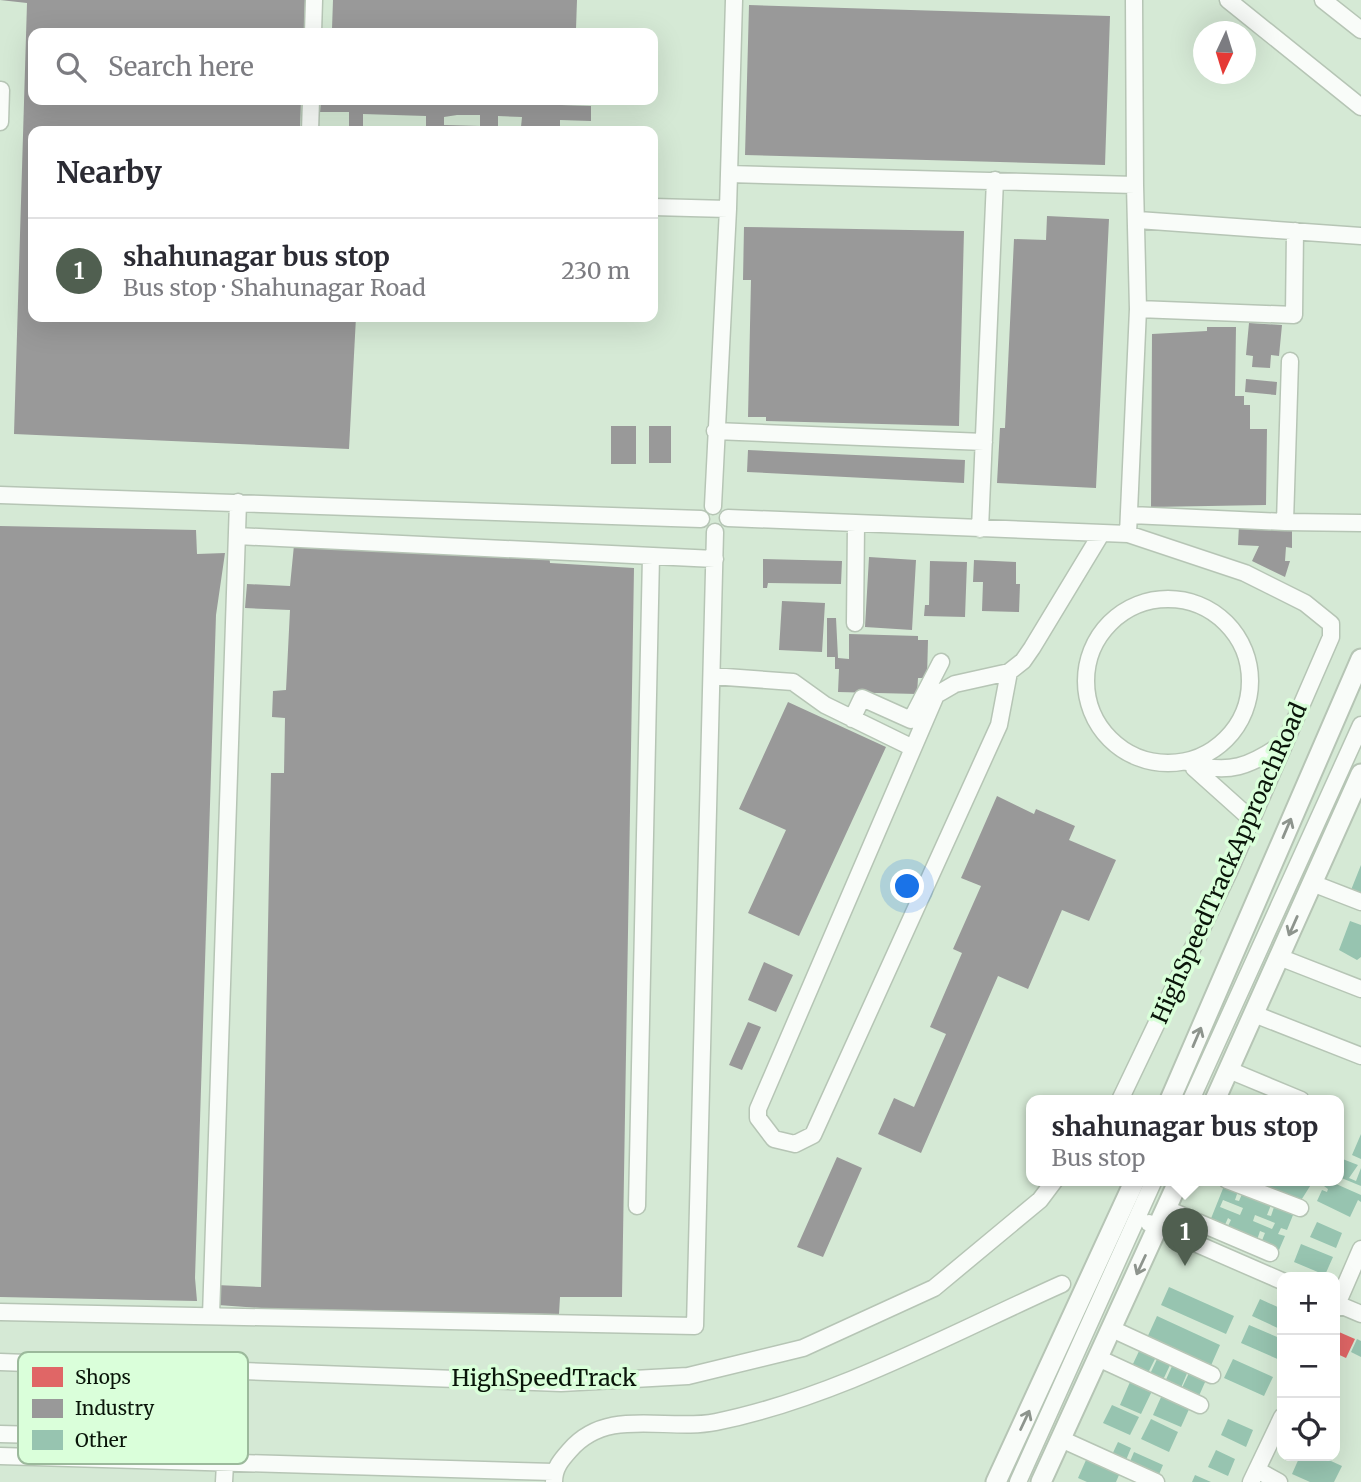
<!DOCTYPE html>
<meta charset="utf-8">
<style>
:root{--surface:#fff;--page:#f7f7f7;--text:#2b2b33;--muted:#7c7c81;--line:#e1e1e2;--accent:#505f50}
body{margin:0;font-family:Merriweather,serif;background:var(--page);color:var(--text)}
.controls{position:absolute;right:21px;bottom:21px;display:grid;overflow:hidden;border-radius:14px;box-shadow:0 7px 28px #0002}
.controls button{width:63px;height:63px;display:grid;place-items:center;padding:0;border:0;border-bottom:2px solid var(--line);background:var(--surface);color:var(--text);font:35px sans-serif}
.compass{position:absolute;left:1193px;top:21px;width:63px;height:63px;border-radius:50%;background:var(--surface);box-shadow:0 7px 28px #0002;rotate:184deg}
.you{position:absolute;left:908px;top:887px;width:24px;height:24px;margin:-18px;border:5px solid #fff;border-radius:50%;background:#1a73e8;box-shadow:0 0 0 10px #1a73e833}
.badge{display:grid;place-items:center;width:46px;height:46px;border-radius:50%;background:var(--accent);color:#fff;font-size:23px;font-weight:700}
.pin{position:absolute;translate:-50% -58px;filter:drop-shadow(0 2px 4px #0008)}
.pin::after{content:'';position:absolute;top:37px;width:24px;height:21px;background:inherit;clip-path:polygon(0 0,100% 0,50% 100%)}
.popup{position:absolute;left:1026px;top:1095px;width:318px;height:91px;box-sizing:border-box;display:grid;place-content:center;border-radius:14px;background:var(--surface);filter:drop-shadow(0 2px 5px #0005);font-size:23px;white-space:nowrap;color:var(--muted)}
.popup b{font-size:26px;color:var(--text)}
.popup::after{content:'';position:absolute;left:50%;top:100%;margin-left:-14px;border:14px solid transparent;border-top-color:var(--surface)}
.list{margin:0;padding:0;list-style:none}
h2{display:flex;justify-content:space-between;align-items:center;height:91px;margin:0;padding:0 28px;font-size:30px}
h2 small{font-size:23px;font-weight:400;color:var(--muted)}
.list li{display:grid;grid-template-columns:46px 1fr auto;gap:21px;align-items:center;box-sizing:border-box;height:105px;padding:0 28px;border-top:2px solid var(--line)}
.list b{display:block;font-size:26px;white-space:nowrap}
.list p{margin:0;font-size:23px;white-space:nowrap;color:var(--muted)}
.list em{font-size:23px;font-style:normal;color:var(--muted)}
.icon{flex:none;width:38px;height:38px;fill:none;stroke:currentColor;stroke-width:2;stroke-linecap:round;stroke-linejoin:round}
.map{position:relative;flex:none;width:1361px;height:1482px;overflow:hidden}
.search{position:absolute;background:var(--surface);box-shadow:0 7px 28px #0002;left:28px;top:28px;width:630px;height:77px;display:flex;align-items:center;gap:18px;box-sizing:border-box;padding:0 24px;border-radius:14px;color:var(--muted);font-size:26px}
.panel{position:absolute;background:var(--surface);box-shadow:0 7px 28px #0002;left:28px;top:126px;width:630px;height:196px;border-radius:14px}
.map>svg:first-child{display:block}
.shops{fill:#e06666}
.industry{fill:#999;fill-rule:evenodd}
.building{fill:#97c4b0;fill-rule:evenodd}
.lines{fill:none;stroke-linecap:round;stroke-linejoin:round}
.minor-casing{stroke:#b6c5b5;stroke-width:19}
.major-casing{stroke:#b6c5b5;stroke-width:23}
.minor{stroke:#f9fcf9;stroke-width:16}
.major{stroke:#f9fcf9;stroke-width:19}
.oneway{stroke:#8d948d}
.labels{text-anchor:middle;stroke-width:7;stroke-linejoin:round;paint-order:stroke}
.street-label{font-size:23px;fill:#091509;stroke:#daffda}
.key{fill:#daffda;stroke:#9bb99b;stroke-width:2}
.key-label{font-size:19px;fill:#091509}
</style>
<div class="map">
<svg width="1361" height="1482" viewBox="0 0 1361 1482">
<rect width="100%" height="100%" fill="#d5e9d5"/>
<path class="shops" d="M1339 1332 1355 1339 1346 1358 1335 1353Z"/>
<path class="industry" d="M0 0H305L304 33H33V100H301L300 131H33V317H356L349 449 14 434 27 3Z
M333 0H577L576 29H572V33H363V30L332 29Z
M749 5 1110 16 1105 165 745 155Z
M321 100H561V105L591 106V121L560 120V131H349V112H320ZM363 114 426 116V128L363 127ZM457 115H480V126L444 125V117ZM498 116 522 117 521 127H498Z
M1047 216 1109 219 1096 488 997 483 1000 428H1005L1014 239 1046 240Z
M744 227 964 231 959 426 766 421V417H748L751 280H743Z
M1249 323 1282 325 1279 356 1271 355 1270 368 1252 367 1253 356 1246 355Z
M1207 327H1236L1235 396H1244V405H1250V429H1267L1266 505 1151 507 1152 334 1207 331Z
M1246 379 1277 382 1276 395 1245 392Z
M611 426H636V464H611Z
M649 426H671V463H649Z
M748 450 965 460 964 483 747 472Z
M1239 525 1292 527V548L1286 547 1285 561H1290L1285 577 1252 561 1259 546 1238 545Z
M0 526 196 530 197 554 225 553 216 615 195 1278 197 1301 0 1297Z
M294 545 549 554 550 563 634 568 622 1297H560L559 1314 318 1312 218 1305 216 1285 261 1287 271 773H284L285 718 272 717 273 691 286 690 290 610 245 608 247 584 290 586Z
M869 557 916 560 912 630 865 627Z
M763 559 842 561 841 584 768 583 767 588H763Z
M974 560 1016 562V584H1020L1019 612 982 611 983 582H973Z
M930 561 967 562 965 617 924 616 925 605H929Z
M782 601 825 603 822 652 779 650Z
M827 618H836L838 658 849 659V634L918 636V640H928L927 678H918L917 694 838 692 839 669H835V657H827Z
M788 702 886 747 799 936 748 913 786 830 739 809Z
M997 796 1034 814 1036 809 1075 826 1069 840 1116 860 1089 921 1062 910 1028 989 998 976 921 1153 878 1134 894 1098 914 1107 946 1034 930 1027 962 953 953 949 981 886 961 878Z
M764 962 793 975 776 1012 748 1000Z
M748 1022 761 1027 742 1070 729 1065Z
M837 1157 862 1168 823 1257 797 1247Z"/>
<path class="building" d="M1361 865V894L1351 890Z
M1350 921 1361 925V957L1357 960 1339 950Z
M1361 1134V1159L1352 1155Z
M1340 1158 1358 1165 1349 1178 1356 1181 1361 1168V1186L1339 1177Z
M1247 1180H1304L1312 1183 1300 1202Z
M1327 1180 1361 1195V1202L1358 1200 1350 1217 1317 1201 1322 1190 1327 1192 1328 1189 1324 1186Z
M1224 1186 1238 1191 1235 1200 1239 1201 1242 1194 1271 1205 1267 1215 1271 1216 1274 1207 1293 1215 1287 1230 1281 1228 1278 1234 1285 1236 1279 1250 1261 1243 1265 1233 1260 1231 1257 1240 1227 1228 1231 1220 1228 1218 1224 1227 1210 1221ZM1223 1200 1243 1208 1240 1215 1220 1207ZM1255 1215 1275 1223 1272 1229 1253 1221Z
M1317 1222 1342 1233 1336 1248 1310 1237Z
M1301 1244 1333 1257 1325 1275 1294 1262Z
M1169 1287 1234 1316 1226 1334 1161 1305Z
M1260 1299 1282 1309V1330L1252 1316Z
M1157 1316 1220 1345 1209 1370 1146 1340Z
M1249 1325 1282 1339V1361L1241 1343Z
M1357 1339 1361 1341V1357L1351 1352Z
M1140 1349 1156 1357 1148 1373 1132 1366Z
M1158 1357 1171 1363 1163 1380 1150 1374Z
M1233 1359 1273 1377 1264 1396 1224 1378Z
M1173 1364 1188 1371 1180 1390 1164 1384Z
M1189 1373 1206 1380 1198 1398 1181 1390Z
M1130 1382 1152 1391 1141 1414 1120 1405Z
M1162 1395 1190 1407 1181 1427 1153 1415Z
M1112 1405 1139 1417 1130 1435 1103 1423Z
M1151 1419 1178 1432 1169 1452 1141 1439Z
M1228 1419 1253 1430 1246 1447 1221 1435Z
M1118 1442 1131 1448 1124 1465 1110 1459Z
M1216 1450 1235 1459 1228 1476 1208 1467Z
M1134 1452 1163 1465 1157 1479 1128 1466Z
M1300 1456H1320L1342 1466 1334 1482H1310L1292 1474Z
M1086 1460 1119 1475 1116 1482H1087L1078 1478Z
M1195 1475 1211 1482H1192Z"/>
<g class="lines">
<defs>
<path id="minor" d="M1134 0 1135 185
M1228 0 1361 107
M1323 0 1361 30
M313 33 314 0
M0 122 1 90
M310 131 311 100
M729 174 1135 185 1138 309 1128 534
M653 207 728 209
M1138 220 1361 236
M1138 309 1294 315 1295 231
M715 431 984 442
M0 495 701 519
M713 506 728 209 734 0
M1131 515 1285 522 1290 361
M728 518 1128 534 1245 573 1305 603 1331 624V637L1229 872 1120 1100
M1285 522 1361 523
M980 529 995 180
M237 536 715 559
M1086 681a82 82 0 1 1 164 0a82 82 0 1 1-164 0Z
M855 623 856 524
M1009 672 999 725 813 1135 795 1144 774 1139 758 1118V1109L936 695 955 684Z
M1009 672 1023 661 1032 648 1101 534
M712 676 793 682 825 705 913 748
M852 719 862 698 911 720 941 662
M1187 762C1228 776 1251 766 1285 742
M1194 768 1252 820
M1312 883 1361 902
M1279 957 1361 989
M1254 1014 1361 1056
M1229 1070 1301 1100
M1191 1100 1361 725
M1227 1180 1300 1208
M637 1206 651 556
M1167 1209 1270 1253
M1149 1223 1282 1281
M1335 1303 1361 1314
M1335 1309 1361 1249
M0 1312 695 1326 715 532
M211 1316 238 502
M1112 1329 1212 1375
M1098 1358 1200 1405
M0 1362 561 1383 688 1376 803 1348 934 1288 1040 1200 1055 1180
M0 1434 159 1438
M1061 1439 1156 1482
M0 1456 554 1472
M1257 1470 1279 1482
M224 1482 225 1464
M554 1482C554 1468 561 1460 570 1450 608 1406 667 1432 716 1422 835 1398 952 1333 1062 1284
M1018 1482 1154 1180
M1251 1482 1282 1417"/>
<path id="major" d="M1170 1100 1361 659
M1215 1100 1361 774
M996 1482 1135 1180
M1041 1482 1179 1180"/>
</defs>
<use href="#minor" class="minor-casing"/>
<use href="#major" class="major-casing"/>
<use href="#minor" class="minor"/>
<use href="#major" class="major"/>
</g>
<defs><path id="oneway-shaft" d="M-6 0H5M1.5-3L5.5 0L1.5 3" fill="none" stroke-width="1.6" stroke-linecap="round" stroke-linejoin="round" transform="scale(1.75)"/></defs>
<g class="oneway">
<use href="#oneway-shaft" transform="translate(1287 828) rotate(-67)"/>
<use href="#oneway-shaft" transform="translate(1293 926) rotate(114)"/>
<use href="#oneway-shaft" transform="translate(1197 1037) rotate(-67)"/>
<use href="#oneway-shaft" transform="translate(1141 1265) rotate(115)"/>
<use href="#oneway-shaft" transform="translate(1025 1420) rotate(-65)"/>
</g>
<g class="labels">
<g class="street-label">
<text transform="translate(1229 863) rotate(-66)" y="8">HighSpeedTrackApproachRoad</text>
<text x="544" y="1386">HighSpeedTrack</text>
</g>
</g>
<rect x="18" y="1352" width="230" height="112" rx="10" class="key"/>
<rect x="32" y="1367" width="31" height="20" fill="#e06666"/>
<rect x="32" y="1399" width="31" height="19" fill="#999"/>
<rect x="32" y="1430" width="31" height="20" fill="#97c4b0"/>
<g class="key-label">
<text x="75" y="1384">Shops</text>
<text x="75" y="1415">Industry</text>
<text x="75" y="1447">Other</text>
</g>
</svg>
<div class="controls">
<button>+</button>
<button>−</button>
<button><svg class="icon" aria-label="locate" viewBox="0 0 24 24"><circle cx="12" cy="12" r="6"/><path d="M12 2v4M12 18v4M2 12h4M18 12h4"/></svg></button>
</div>
<svg class="compass" viewBox="-18 -18 36 36"><path d="M0-13l5 13h-10z" fill="#e53935"/><path d="M0 13l5-13h-10z" fill="#7c7c81"/></svg>
<div class="you"></div>
<div class="pin badge" style="left:1185px;top:1266px">1</div>
<div class="popup"><b>shahunagar bus stop</b>Bus stop</div>
<div class="search"><svg class="icon" aria-label="search" viewBox="0 0 24 24"><circle cx="10" cy="10" r="6"/><path d="M15 15l6 6"/></svg>Search here</div>
<section class="panel">
<h2>Nearby<small></small></h2>
<ul class="list">
<li><span class="badge">1</span><div><b>shahunagar bus stop</b><p>Bus stop · Shahunagar Road</p></div><em>230 m</em></li>
</ul>
</section>
</div>
